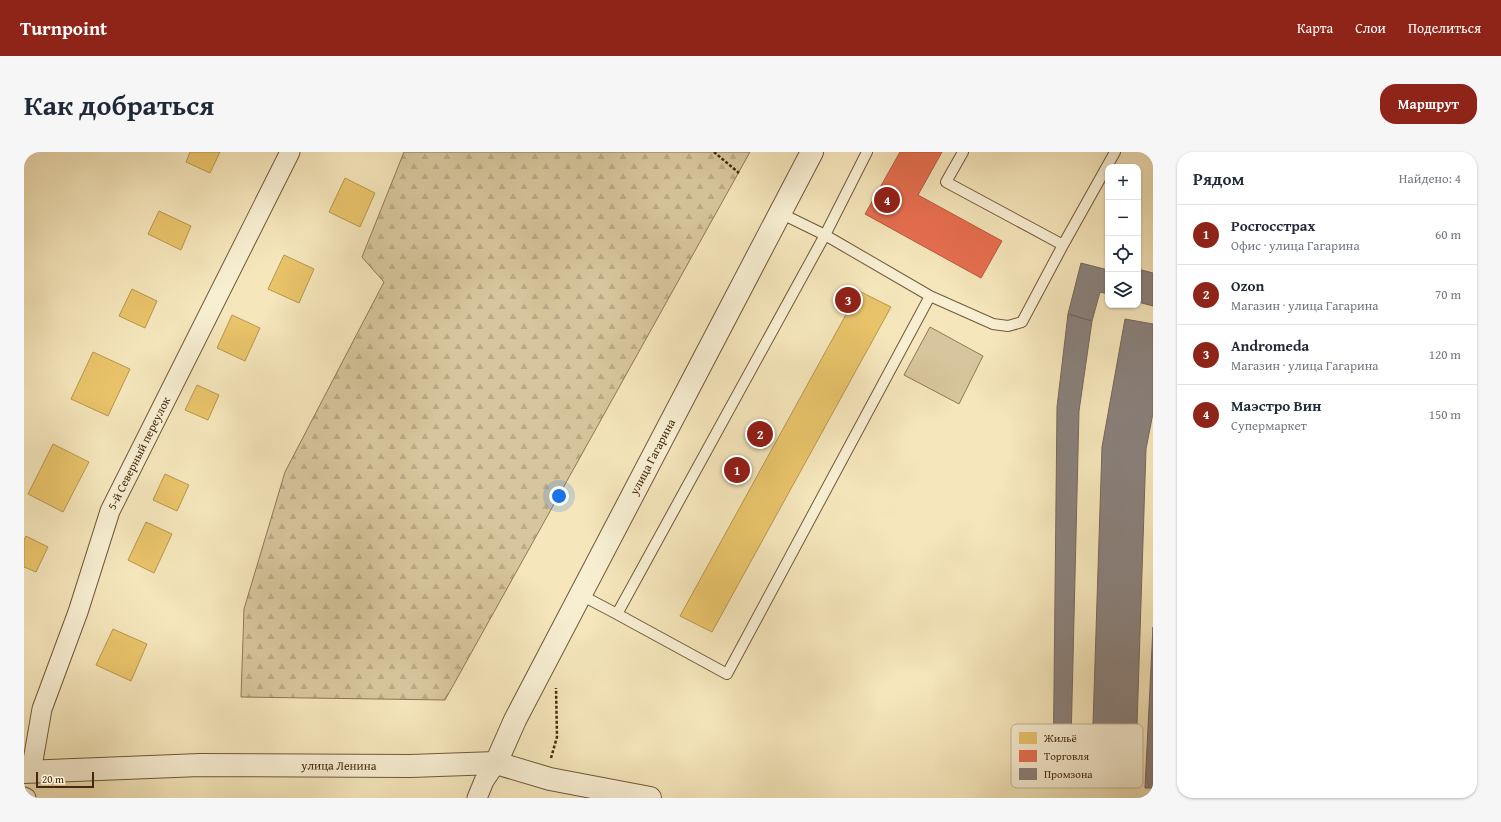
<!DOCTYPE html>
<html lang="ru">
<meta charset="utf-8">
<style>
:root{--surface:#fff;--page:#f6f6f7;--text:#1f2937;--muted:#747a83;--line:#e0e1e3;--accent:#8f2418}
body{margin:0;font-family:"Gentium Book Plus",serif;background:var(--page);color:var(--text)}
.controls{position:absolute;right:12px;top:12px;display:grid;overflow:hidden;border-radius:8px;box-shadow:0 1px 3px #0004}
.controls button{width:36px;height:36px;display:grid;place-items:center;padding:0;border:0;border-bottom:1px solid var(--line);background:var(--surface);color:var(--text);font:20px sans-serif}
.scale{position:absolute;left:12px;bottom:10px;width:58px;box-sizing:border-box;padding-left:4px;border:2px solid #46290c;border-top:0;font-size:11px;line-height:14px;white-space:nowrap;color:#46290c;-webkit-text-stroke:3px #f8efd3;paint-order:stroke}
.you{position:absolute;left:535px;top:344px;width:14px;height:14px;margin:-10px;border:3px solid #fff;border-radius:50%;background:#1a73e8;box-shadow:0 0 0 6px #1a73e833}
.badge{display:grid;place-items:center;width:26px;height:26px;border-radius:50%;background:var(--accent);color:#fff;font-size:13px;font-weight:700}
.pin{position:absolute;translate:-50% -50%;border:2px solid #fff;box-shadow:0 1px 4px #0006}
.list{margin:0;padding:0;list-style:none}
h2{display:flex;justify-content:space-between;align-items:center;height:52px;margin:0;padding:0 16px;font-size:17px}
h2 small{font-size:13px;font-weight:400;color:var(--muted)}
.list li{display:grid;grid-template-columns:26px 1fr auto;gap:12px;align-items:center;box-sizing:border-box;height:60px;padding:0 16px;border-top:1px solid var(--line)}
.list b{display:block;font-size:15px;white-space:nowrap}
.list p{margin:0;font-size:13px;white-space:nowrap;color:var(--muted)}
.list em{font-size:13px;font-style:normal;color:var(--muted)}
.icon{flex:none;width:22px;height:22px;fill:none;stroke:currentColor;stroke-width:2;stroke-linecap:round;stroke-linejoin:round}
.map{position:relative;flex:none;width:1129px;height:646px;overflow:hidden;border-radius:16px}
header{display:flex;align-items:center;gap:24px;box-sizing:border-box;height:56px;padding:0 20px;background:var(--accent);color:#fff}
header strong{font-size:19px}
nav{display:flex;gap:22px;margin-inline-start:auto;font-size:14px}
.intro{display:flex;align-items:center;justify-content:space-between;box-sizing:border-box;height:96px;padding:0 24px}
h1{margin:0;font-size:28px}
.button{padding:10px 18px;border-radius:16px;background:var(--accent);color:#fff;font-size:14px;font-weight:700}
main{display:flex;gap:24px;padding:0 24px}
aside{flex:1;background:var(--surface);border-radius:16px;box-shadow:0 1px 3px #0004}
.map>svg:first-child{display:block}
.forest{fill:url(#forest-firs);stroke:#8e7854}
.park{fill:#d7c69d;stroke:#8e7854}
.homes{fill:#e9c46a;stroke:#b8964e}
.shops{fill:#e76f51;stroke:#b75a3c}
.industry{fill:#8a817c;stroke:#76675a}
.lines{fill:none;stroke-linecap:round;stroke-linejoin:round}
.service-casing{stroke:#725838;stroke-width:12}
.minor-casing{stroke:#725838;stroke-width:21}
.tertiary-casing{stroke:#725838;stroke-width:24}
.path{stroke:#46290c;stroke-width:2.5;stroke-dasharray:3 2;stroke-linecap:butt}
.service{stroke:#f8efd3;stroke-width:10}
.minor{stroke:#f8efd3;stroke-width:19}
.tertiary{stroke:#f8efd3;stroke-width:22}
.labels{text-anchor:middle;stroke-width:4;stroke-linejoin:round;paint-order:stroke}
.street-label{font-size:12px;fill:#46290c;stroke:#f8efd3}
.key{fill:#f8efd3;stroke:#c3b497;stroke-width:1}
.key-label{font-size:11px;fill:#46290c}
</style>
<header>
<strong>Turnpoint</strong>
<nav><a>Карта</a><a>Слои</a><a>Поделиться</a></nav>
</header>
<div class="intro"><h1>Как добраться</h1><a class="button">Маршрут</a></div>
<main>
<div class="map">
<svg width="1129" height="646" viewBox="0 0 1129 646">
<defs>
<pattern id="forest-firs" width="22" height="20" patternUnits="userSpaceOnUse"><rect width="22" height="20" fill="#d7c69d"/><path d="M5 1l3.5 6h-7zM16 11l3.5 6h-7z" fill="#baaa86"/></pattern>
</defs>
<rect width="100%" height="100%" fill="#f5e6bb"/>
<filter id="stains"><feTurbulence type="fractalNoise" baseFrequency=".005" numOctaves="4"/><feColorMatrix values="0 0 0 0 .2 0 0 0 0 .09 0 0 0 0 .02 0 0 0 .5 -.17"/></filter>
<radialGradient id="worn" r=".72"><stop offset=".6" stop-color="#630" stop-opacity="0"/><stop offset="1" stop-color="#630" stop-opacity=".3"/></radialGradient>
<path class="forest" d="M380 0H726L421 548 217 545 220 457 261 320 360 130 338 105Z"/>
<path class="park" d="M906 175 959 204 935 252 880 223Z"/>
<path class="homes" d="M166 0H196L186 21 162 10Z
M321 26 351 41 336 75 305 60Z
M135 59 167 74 157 98 124 82Z
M260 103 290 117 275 151 244 137Z
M108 137 133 149 121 176 95 164Z
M835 139 867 155 688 480 656 464Z
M208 163 236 176 221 209 193 196Z
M69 200 106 217 84 264 47 247Z
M173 233 195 243 184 268 161 258Z
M29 292 65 310 39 360 4 342Z
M141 322 165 333 153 359 129 348Z
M122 370 148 382 130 421 104 408Z
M2 384 24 395 12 420 0 415V388Z
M89 477 123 492 107 529 72 513Z"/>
<path class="shops" d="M876 0H918L894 43 978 89 957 126 841 62Z"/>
<path class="industry" d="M1057 111 1084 118V142L1076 140 1068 169 1044 162Z
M1114 117 1129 121V154L1114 150Z
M1044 162 1068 169 1055 259 1046 632H1029L1033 255Z
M1101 167 1129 172V261L1122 297 1111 635 1067 634 1078 295Z
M1129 475V636H1121Z"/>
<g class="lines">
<defs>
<path id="service" d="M843 0 801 83 593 462 703 522 906 144
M939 0 922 30 1039 93 1091 0
M756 61 801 83 906 144 969 172 984 174 998 170 1039 93
M557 443 593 462"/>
<g id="minor">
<path id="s1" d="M7 620 18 557 54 460 86 359 266 0"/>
<path d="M0 645 2 646"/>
<path d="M453 646 460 629 472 611"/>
</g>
<g id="tertiary">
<path id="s2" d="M472 611 491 568 788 0"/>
<path id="s3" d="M0 620 176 613 386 614 472 611 526 627 626 646"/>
</g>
</defs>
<use href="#service" class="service-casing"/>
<use href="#minor" class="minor-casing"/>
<use href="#tertiary" class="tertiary-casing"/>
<path class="path" d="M690 0 715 21
M527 606 533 585 532 536"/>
<use href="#service" class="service"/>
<use href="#minor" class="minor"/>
<use href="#tertiary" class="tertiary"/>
</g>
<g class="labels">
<g class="street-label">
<text dy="4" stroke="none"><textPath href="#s1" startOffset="338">5-й Северный переулок</textPath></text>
<text dy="4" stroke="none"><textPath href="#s2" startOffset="344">улица Гагарина</textPath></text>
<text dy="4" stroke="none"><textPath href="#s3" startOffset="315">улица Ленина</textPath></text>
</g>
</g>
<rect x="987" y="572" width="132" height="64" rx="6" class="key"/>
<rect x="995" y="580" width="18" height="12" fill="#e9c46a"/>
<rect x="995" y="598" width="18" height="12" fill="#e76f51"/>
<rect x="995" y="616" width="18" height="12" fill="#8a817c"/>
<g class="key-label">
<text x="1020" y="590">Жильё</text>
<text x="1020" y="608">Торговля</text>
<text x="1020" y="626">Промзона</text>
</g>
<rect width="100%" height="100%" filter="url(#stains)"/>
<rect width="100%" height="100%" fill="url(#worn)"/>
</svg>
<div class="controls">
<button>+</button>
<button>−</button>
<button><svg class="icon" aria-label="locate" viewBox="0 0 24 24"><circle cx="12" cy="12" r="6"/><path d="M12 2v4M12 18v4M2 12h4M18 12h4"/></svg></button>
<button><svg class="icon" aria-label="layers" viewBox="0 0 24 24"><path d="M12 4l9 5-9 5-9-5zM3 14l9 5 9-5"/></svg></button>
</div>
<div class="scale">20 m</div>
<div class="you"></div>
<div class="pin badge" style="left:713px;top:318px">1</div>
<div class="pin badge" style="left:736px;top:282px">2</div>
<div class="pin badge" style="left:824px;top:148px">3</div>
<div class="pin badge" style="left:863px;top:48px">4</div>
</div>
<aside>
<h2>Рядом<small>Найдено: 4</small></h2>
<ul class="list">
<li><span class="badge">1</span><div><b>Росгосстрах</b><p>Офис · улица Гагарина</p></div><em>60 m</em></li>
<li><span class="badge">2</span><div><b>Ozon</b><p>Магазин · улица Гагарина</p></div><em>70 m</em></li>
<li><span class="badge">3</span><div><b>Andromeda</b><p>Магазин · улица Гагарина</p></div><em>120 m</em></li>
<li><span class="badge">4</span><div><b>Маэстро Вин</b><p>Супермаркет</p></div><em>150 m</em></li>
</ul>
</aside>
</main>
